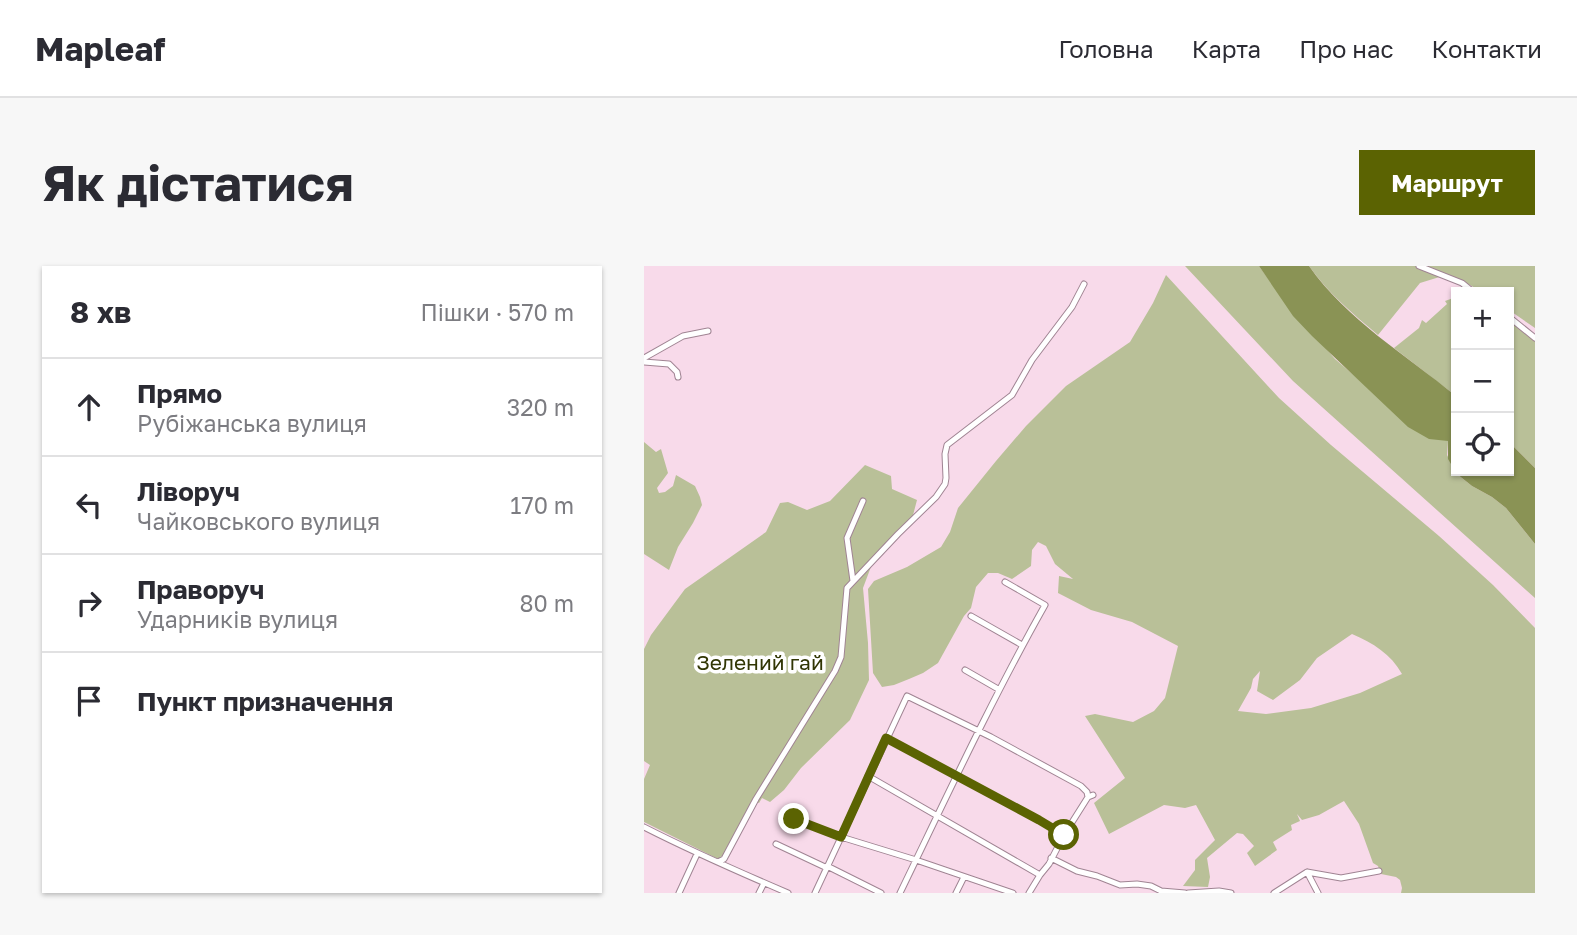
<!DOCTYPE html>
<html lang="uk">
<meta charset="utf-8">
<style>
:root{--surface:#fff;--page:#f7f7f7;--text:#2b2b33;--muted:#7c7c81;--line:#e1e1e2;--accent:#5b6302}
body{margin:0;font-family:"Golos Text",sans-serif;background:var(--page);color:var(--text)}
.controls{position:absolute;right:21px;top:21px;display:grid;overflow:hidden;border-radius:0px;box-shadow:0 2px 5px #0004}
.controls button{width:63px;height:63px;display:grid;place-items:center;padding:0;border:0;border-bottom:2px solid var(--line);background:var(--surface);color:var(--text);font:35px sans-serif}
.stop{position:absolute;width:21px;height:21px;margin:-16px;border:5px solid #5b6302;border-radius:50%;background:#fff}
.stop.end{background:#5b6302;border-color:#fff;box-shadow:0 2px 7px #0008}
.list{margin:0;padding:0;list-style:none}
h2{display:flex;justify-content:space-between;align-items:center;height:91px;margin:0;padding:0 28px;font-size:30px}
h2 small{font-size:23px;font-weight:400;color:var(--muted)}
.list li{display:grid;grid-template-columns:46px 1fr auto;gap:21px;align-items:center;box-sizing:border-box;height:98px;padding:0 28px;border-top:2px solid var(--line)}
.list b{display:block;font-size:26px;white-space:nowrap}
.list p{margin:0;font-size:23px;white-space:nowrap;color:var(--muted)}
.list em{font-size:23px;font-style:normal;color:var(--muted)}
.icon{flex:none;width:38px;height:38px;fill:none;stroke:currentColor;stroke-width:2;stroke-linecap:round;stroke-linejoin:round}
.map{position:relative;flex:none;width:891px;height:627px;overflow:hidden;border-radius:0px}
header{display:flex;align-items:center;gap:42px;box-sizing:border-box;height:98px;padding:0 35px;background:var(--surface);border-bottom:2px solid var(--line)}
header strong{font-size:33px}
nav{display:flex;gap:38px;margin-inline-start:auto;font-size:24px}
.intro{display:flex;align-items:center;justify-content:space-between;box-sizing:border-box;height:168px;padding:0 42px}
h1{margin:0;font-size:49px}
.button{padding:18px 32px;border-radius:0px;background:var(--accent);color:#fff;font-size:24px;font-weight:700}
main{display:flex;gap:42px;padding:0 42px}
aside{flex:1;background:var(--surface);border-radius:0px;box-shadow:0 2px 5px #0004}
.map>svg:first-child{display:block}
.green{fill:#b9c098;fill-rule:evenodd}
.water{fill:#8a9355}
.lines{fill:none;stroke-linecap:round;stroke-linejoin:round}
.street-casing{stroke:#a08493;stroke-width:7}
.street{stroke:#fff;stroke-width:5}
.route{stroke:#5b6302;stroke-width:9}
.labels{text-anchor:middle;stroke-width:7;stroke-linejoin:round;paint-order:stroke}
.park-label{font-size:21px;fill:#313604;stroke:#fff}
</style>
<header>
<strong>Mapleaf</strong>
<nav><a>Головна</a><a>Карта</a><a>Про нас</a><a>Контакти</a></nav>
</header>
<div class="intro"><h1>Як дістатися</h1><a class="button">Маршрут</a></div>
<main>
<aside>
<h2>8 хв<small>Пішки · 570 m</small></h2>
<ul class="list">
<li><svg class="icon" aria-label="ahead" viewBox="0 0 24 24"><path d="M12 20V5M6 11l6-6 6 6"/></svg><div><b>Прямо</b><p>Рубіжанська вулиця</p></div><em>320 m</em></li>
<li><svg class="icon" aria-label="left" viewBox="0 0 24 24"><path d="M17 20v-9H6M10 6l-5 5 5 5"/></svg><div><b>Ліворуч</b><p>Чайковського вулиця</p></div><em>170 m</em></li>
<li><svg class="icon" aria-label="right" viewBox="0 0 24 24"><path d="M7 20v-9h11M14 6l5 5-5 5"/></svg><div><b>Праворуч</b><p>Ударників вулиця</p></div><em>80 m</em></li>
<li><svg class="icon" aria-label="arrive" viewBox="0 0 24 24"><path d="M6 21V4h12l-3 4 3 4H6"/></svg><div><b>Пункт призначення</b></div></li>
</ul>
</aside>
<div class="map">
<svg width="891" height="627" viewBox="0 0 891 627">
<rect width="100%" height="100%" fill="#f8daea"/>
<path class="green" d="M541 0H615L636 29 691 93 727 124 804 175 803 189 813 208 828 220 848 231 862 242 891 278V332L649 115Z
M665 0H891V62L865 44V26H838L826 19 802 9 776 17 734 69C709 48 684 27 665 0Z
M522 9 635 132 687 179 795 270 849 319 891 362V627H757L758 622 756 614 752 611 737 608 734 600 729 597 715 558 700 535 675 549 658 554 653 548 656 555 647 559 648 564 629 576 633 584 611 600 603 587 610 580 599 568 593 567 563 592 566 611 564 621 539 620 551 604V594L571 574 552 539 541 542 520 539 465 568 450 537 481 512 441 450 451 448 489 456 510 445 521 432 534 380 488 356 447 344 414 327 415 310 429 313 411 298 402 280 394 276 388 284 387 300 368 313 354 307H344L332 321 327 342 320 350 294 397 279 407 265 413 250 419 238 421 229 407 224 323 230 315 263 301 297 281 306 266 314 242 352 195 382 160 422 120 486 76 509 37ZM708 368C729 377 747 388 758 408L716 427 667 442 622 448 594 445 607 422 609 413 616 405 613 425 629 434 656 414 673 392Z
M812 31V130L750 82 775 62 778 54 782 57 803 38 801 35Z
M865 50 891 69V202L865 176Z
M0 176 12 186 17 183 24 207 13 222 15 227 21 226 29 220 32 209 51 220 56 231 58 239 49 257 34 281 25 304 0 288Z
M221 199 247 210 248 223 273 234 268 253 231 290 219 322 224 377 225 414 206 454 157 502 140 524 126 536 118 532 115 537 109 535 81 588 74 593 0 556V513L6 499 0 495V383L7 369 41 323 122 266 136 237 144 236 163 244 186 235Z"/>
<path class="water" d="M615 0H665C703 54 762 89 812 130V205H865V176L891 202V278L862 242 848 231 828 220 813 208 804 193V175L785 173 764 161 668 70 649 50Z"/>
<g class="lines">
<defs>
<path id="street" d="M775 0 818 17 829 26
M865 51 891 72
M0 92 39 70 64 65
M0 96 25 98 33 106 34 111
M209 315 203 272 219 235
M327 350 378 379
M321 404 354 423
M242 472 395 554 420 569
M224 510 396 609
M150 553 197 571 272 594 369 627
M0 561C47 585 95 606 144 627
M132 578 181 601 183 600 237 627
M407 592 433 605 453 610 476 619 493 618 507 620 517 625 541 627
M74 596 80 593 112 533 191 405 197 391 203 322 254 268 292 231 301 218 302 212 301 188 303 179 368 129 388 94 428 41 440 18
M663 606 674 627
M35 627 53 588
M115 627 120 617
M171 627 263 430 347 471 437 520 443 526 444 531
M256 627C303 530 348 433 401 339L361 316
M312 627 320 611
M385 627 396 609 405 598 420 569 444 531 449 529
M544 627 575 625 587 627
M630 627 663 606 697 612 735 605"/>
</defs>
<use href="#street" class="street-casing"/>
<use href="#street" class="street"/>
</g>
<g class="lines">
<path class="route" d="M150 553 197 571 242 472 395 554 420 569"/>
</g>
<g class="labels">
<g class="park-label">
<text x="116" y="404">Зелений гай</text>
</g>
</g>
</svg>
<div class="controls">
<button>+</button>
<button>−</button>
<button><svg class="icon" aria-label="locate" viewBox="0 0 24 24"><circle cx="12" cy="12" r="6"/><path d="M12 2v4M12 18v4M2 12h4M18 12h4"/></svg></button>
</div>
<div class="stop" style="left:420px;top:569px"></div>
<div class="stop end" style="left:150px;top:553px"></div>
</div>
</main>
